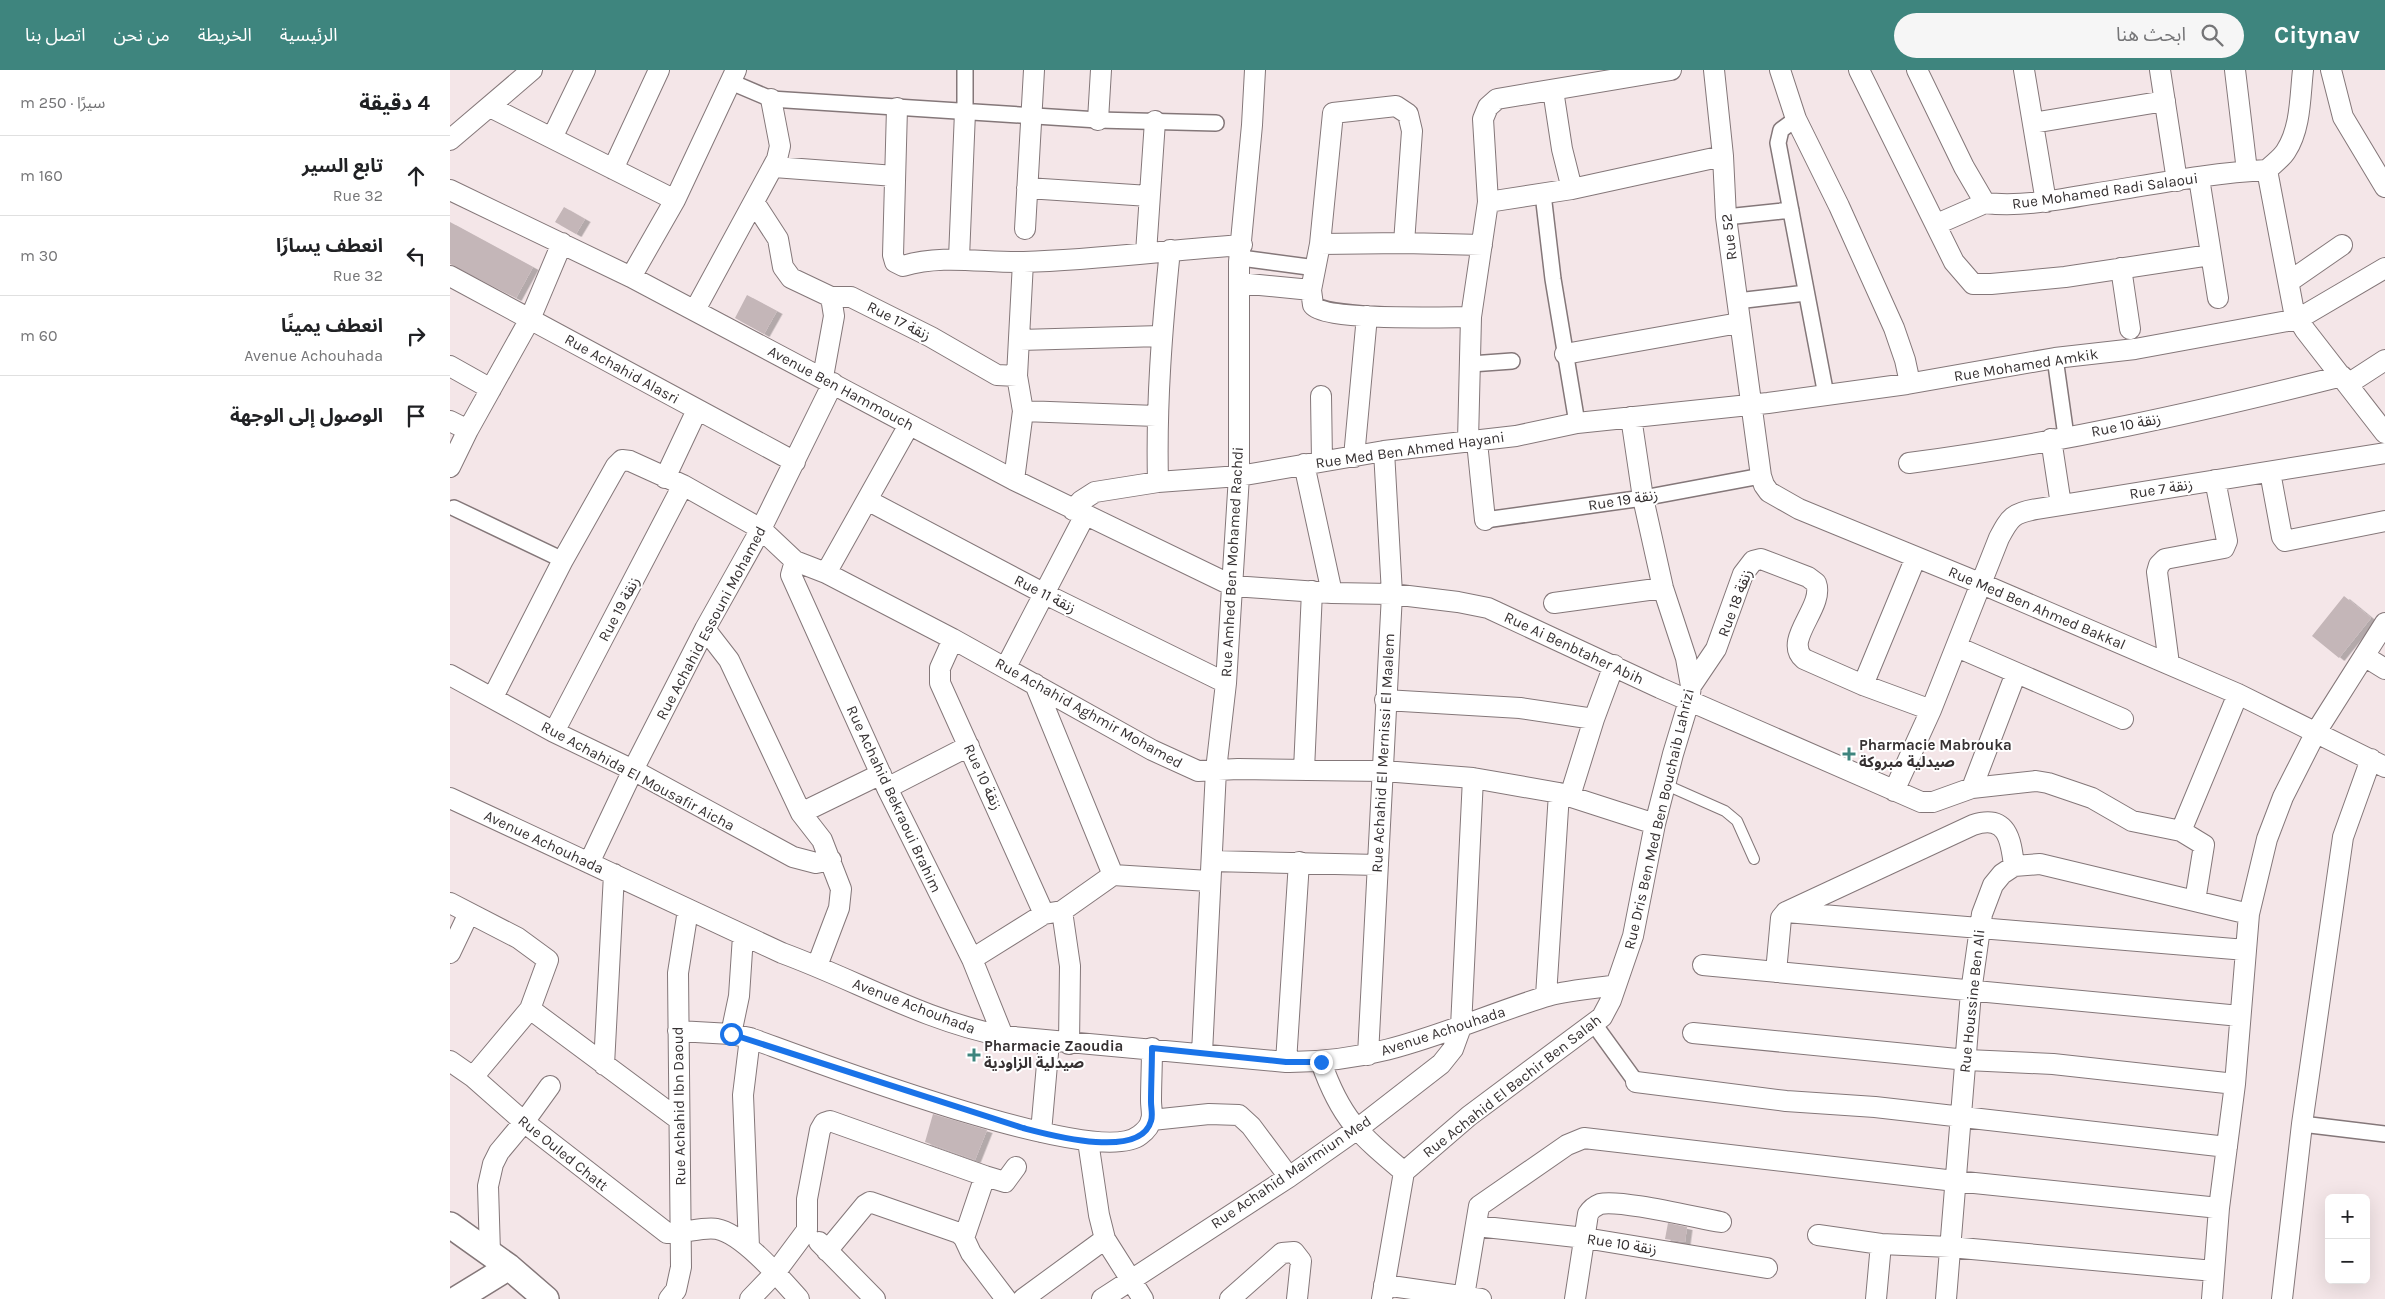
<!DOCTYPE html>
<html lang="ar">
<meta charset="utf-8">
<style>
:root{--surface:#fff;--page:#f6f6f6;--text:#202124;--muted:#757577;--line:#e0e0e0;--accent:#3e857e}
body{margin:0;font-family:Karla,"Noto Sans Arabic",sans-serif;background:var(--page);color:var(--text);direction:rtl}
.controls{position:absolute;right:15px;bottom:15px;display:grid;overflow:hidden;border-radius:8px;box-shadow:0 5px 20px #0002}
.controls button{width:45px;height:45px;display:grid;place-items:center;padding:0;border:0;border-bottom:1px solid var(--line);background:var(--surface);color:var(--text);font:25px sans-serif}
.stop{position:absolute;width:15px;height:15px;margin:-11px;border:4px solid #1a73e8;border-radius:50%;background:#fff}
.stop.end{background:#1a73e8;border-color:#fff;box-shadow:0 1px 5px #0008}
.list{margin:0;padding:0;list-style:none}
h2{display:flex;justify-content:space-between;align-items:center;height:65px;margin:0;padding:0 20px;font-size:21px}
h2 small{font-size:16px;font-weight:400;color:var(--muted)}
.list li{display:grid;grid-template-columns:32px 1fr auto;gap:15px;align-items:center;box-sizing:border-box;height:80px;padding:0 20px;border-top:1px solid var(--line)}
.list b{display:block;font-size:19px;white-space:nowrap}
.list p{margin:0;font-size:16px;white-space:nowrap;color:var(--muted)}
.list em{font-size:16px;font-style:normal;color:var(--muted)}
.icon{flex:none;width:28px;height:28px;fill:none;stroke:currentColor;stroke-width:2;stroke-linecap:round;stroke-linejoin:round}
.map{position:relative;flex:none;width:1935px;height:1229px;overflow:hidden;direction:ltr}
header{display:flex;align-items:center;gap:30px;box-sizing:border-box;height:70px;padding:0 25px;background:var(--accent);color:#fff}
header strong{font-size:24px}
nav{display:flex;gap:28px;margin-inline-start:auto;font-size:18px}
.search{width:350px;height:45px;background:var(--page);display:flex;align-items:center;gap:12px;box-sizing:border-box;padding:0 18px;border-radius:28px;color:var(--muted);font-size:19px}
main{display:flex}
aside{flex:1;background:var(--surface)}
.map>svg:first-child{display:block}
.building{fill:#c4b6b8;filter:url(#shadow)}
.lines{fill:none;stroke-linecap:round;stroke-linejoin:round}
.service-casing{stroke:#847779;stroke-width:12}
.pedestrian-casing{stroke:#847779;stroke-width:18}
.minor-casing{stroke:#847779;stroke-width:22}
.tertiary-casing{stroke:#847779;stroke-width:28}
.service{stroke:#fff;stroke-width:10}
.pedestrian{stroke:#fff;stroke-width:15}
.minor{stroke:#fff;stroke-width:20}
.tertiary{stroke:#fff;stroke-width:25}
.route{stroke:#1a73e8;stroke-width:6}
.poi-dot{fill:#3e857e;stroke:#fff;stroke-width:2}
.labels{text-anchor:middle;stroke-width:4;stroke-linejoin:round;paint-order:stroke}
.street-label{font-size:15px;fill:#363132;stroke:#fff}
.poi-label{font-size:15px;font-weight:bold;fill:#363132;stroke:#fff;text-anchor:start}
</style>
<header>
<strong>Citynav</strong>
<div class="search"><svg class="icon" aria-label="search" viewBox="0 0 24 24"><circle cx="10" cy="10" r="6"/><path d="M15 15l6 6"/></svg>ابحث هنا</div>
<nav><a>الرئيسية</a><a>الخريطة</a><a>من نحن</a><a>اتصل بنا</a></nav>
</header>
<main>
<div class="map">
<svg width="1935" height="1229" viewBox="0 0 1935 1229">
<defs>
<filter id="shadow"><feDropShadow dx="5.5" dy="3" stdDeviation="0" flood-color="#0004"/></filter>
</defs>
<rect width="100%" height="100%" fill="#f4e6e8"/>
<path class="building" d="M114 137 135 149 126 164 105 152Z
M0 152 83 197 66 228 0 194Z
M297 225 327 241 314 264 285 248Z
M1894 526 1921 548 1889 588 1862 566Z
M483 1044 537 1060 525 1090 475 1072Z
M1218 1153 1237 1157 1235 1172 1215 1169Z"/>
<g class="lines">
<defs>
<path id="service" d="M1214 714 1275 741 1287 751 1304 789"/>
<path id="pedestrian" d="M281 12 321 29 648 50 766 53
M515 42V0
M1346 49 1331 60 1328 73 1376 325
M1093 124 1103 209 1127 353
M1276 147 1341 140
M791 188 866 198
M1287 231 1356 223
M1605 288 1616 366
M1021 294 1062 291
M4 438 113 490
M1035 450 1193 428 1311 406
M1144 954 1186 1012
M1852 1054 1935 1064"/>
<path id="minor" d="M1264 0 1273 86 1276 147 1311 406 1314 415 1319 422 1349 439 1532 514 1788 624 1935 697
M1330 0 1346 49 1389 136 1444 258 1455 290 1460 313
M1409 0 1504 192 1523 214H1541L1615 207 1760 185
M1467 0 1514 97 1535 133C1571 137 1607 130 1642 124 1700 115 1758 103 1817 100
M1574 0 1596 132
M1710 0 1727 111
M1785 0 1797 101
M1881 0 1893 47 1935 117
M1103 20 1112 79 1122 119
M40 37 225 130
M447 38 443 185 445 192 453 196C493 184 533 193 574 192 647 190 719 180 792 175
M648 50 651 0
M1583 53 1715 31
M102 68 135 0
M0 70 82 0
M324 97 445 106
M163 99 209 0
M1817 100 1844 242 1855 260 1935 363
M1817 100C1823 94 1832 88 1836 81 1851 58 1850 26 1853 0
M1749 108 1768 228
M577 118 699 126
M0 120 181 207 564 410 783 516 882 523 942 524 1008 532 1038 538 1210 618 1471 732H1483L1522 718 1586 711 1598 713 1642 728 1682 751 1731 761 1754 775 1745 831
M304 132 328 169 333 197 341 208 381 227H401L481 267 547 305 567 306
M1038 132 1122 119 1273 86
M1487 154 1535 133
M575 159 584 0
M870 174 954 173 1032 175
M696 183 705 51
M509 188 515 42
M1671 198 1680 259
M0 206 345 392
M181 207 225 130 286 0
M1840 211 1892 175
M789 213 861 220 870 174 883 43 946 36 958 44 962 61 954 173
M861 220 863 235C875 251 996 247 1021 247
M245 240 327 89 330 76 321 29
M570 270 711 266
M1115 284 1289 253
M0 296 41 319
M373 307 384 246 381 227
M1898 314 1935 290
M871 326 872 391
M573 341 706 346
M0 351 18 360
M1601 369 1611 435
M1018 371 1021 247 1038 132 1033 49 1038 37 1047 29 1221 0
M1027 372 1035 450
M904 387 917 246
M1459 393C1605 374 1749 342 1892 306
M854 394 882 523
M0 397 18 360 80 249 112 173
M1820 402 1832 467 1835 471 1935 451
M215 408 247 340
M564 410 573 341 567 306 573 192
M708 412C706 334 712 258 720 180
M417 430 595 524 776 613
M623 440 631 431 645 422 708 412 789 406 934 381 1066 366 1127 353 1318 333 1457 314 1605 288 1685 279 1848 249 1935 198
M345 491 341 505 437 718 522 889 553 966
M376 503 459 355
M1104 533 1213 518
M255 559 279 590 351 743 372 770 391 819 389 838 367 896
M503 569 490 598V613L594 844
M1507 577 1673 649
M1914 586 1935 599
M1719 594 1707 502 1709 495 1715 489 1774 478 1777 471 1765 410
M556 597 635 445
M0 605 104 662 183 700 343 787 366 793 381 790
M585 614 663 805
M1413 615 1466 487
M1241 616 1266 579 1293 504 1303 491 1311 489 1358 507 1366 513C1375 537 1332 570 1354 589L1413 615 1481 640
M43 627 113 490 166 396 172 390 180 391 233 415 311 459 345 491 376 503 503 569 702 680 748 701 788 699 934 701 1023 708 1109 723 1205 754
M935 630 1070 638 1144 649
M104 662 233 415
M854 700 862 521
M437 718 519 676
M1522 718 1566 603
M1444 721 1481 640 1549 468C1560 447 1563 443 1587 439L1935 383
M1120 726 1144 649 1164 595
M0 728 332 883C406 910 475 951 553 966L836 992C936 993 1003 956 1094 927 1116 920 1142 919 1166 915
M351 743 431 704
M1731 761 1788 624
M762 791 928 795
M139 793 183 700 255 559 311 459 383 313
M0 833 68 868 98 890 80 939 23 1007
M612 841 620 896 619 974
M1336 842 1796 880
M0 883 19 843
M522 889 594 844 612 841 663 805 759 811
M1253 895 1790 946
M1326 902 1331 848 1336 842 1523 755C1557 744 1561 769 1564 796
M1096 926 1109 723
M80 939 228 1049
M228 961 281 964 300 968C359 989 647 1100 690 1065 694 1062 700 1056 701 1050 703 1045 701 1037 701 1031 701 1014 702 996 702 978
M1243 963 1517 990 1603 994 1785 1014
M281 964 289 926 293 866
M752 983 766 700 776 613 789 406V192L802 55 805 0
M918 985 942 524 934 381
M0 991 23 1007 74 1052 217 1163C233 1164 254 1156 267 1159 293 1164 332 1210 349 1229
M836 992 849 792
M871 992C891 1049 909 1064 954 1102
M154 995 164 804
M1186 1012 1336 1031 1425 1037 1777 1077
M702 1050 759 1044 789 1045 801 1056 839 1107
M591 1062 599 972
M638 1071 649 1145 655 1169 693 1229
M1026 1156 1135 1168 1317 1198
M1368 1165 1431 1174 1500 1177 1764 1201
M514 1168 535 1106 555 1112 566 1097
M369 1172 425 1229
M299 1177 293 1025 300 968
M377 1181 415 1135 420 1132 509 1163 514 1168 521 1183 556 1229
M40 1183 38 1116 43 1094 49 1082 74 1052 100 1016
M934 1215 1031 1229
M1014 1226 1029 1136 1117 1075 1134 1068 1505 1111 1769 1138
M219 1229 226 1220 231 1197 228 903 238 840
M300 1229 325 1203 357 1160V1129L370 1060 374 1053 380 1051 535 1106
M573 1229 655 1169
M652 1229 839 1107 906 1060 991 994 1003 979 1011 957 1023 708
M780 1229 832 1183 844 1182 851 1191 847 1229
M932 1229 954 1102 1019 1046 1152 947 1161 930 1183 866 1205 754 1223 684 1239 631 1241 616 1236 588 1213 518 1193 428 1181 347
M1125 1229 1138 1144C1141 1139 1145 1136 1150 1134 1170 1129 1247 1148 1271 1152
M1426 1229 1431 1174
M1496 1229 1521 922 1532 844 1543 815 1552 804 1564 796 1590 794 1799 844
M1762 1229 1769 1138 1785 1014 1799 844 1817 769 1833 727 1866 662 1935 553
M1832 1229 1852 1054 1893 767 1921 689"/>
<path id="tertiary" d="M0 1155 59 1197 96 1229
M7 1229 59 1197"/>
</defs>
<use href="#service" class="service-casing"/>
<use href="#pedestrian" class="pedestrian-casing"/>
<use href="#minor" class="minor-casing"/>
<use href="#tertiary" class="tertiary-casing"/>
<use href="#service" class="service"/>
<use href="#pedestrian" class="pedestrian"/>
<use href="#minor" class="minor"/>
<use href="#tertiary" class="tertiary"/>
</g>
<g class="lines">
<path class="route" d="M281 964 573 1058C600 1065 690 1090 701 1051 703 1045 701 1038 701 1032 701 1014 702 996 702 978L836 992H871"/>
</g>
<g class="poi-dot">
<path d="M1396.5 676.5h5v5h5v5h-5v5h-5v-5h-5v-5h5z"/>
<path d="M521.5 977.5h5v5h5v5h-5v5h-5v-5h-5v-5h5z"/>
</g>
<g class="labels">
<g class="street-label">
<text transform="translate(1655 121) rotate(-8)" y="5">Rue Mohamed Radi Salaoui</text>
<text transform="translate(1279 167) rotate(-97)" y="5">Rue 52</text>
<text transform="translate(449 251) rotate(27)" y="5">Rue 17 زنقة</text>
<text transform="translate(1576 295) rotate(-9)" y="5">Rue Mohamed Amkik</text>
<text transform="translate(172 299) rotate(29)" y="5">Rue Achahid Alasri</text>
<text transform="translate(391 318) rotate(28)" y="5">Avenue Ben Hammouch</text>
<text transform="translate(1676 355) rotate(-11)" y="5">Rue 10 زنقة</text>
<text transform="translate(960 380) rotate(-8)" y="5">Rue Med Ben Ahmed Hayani</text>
<text transform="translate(1711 419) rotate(-9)" y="5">Rue 7 زنقة</text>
<text transform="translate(1173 430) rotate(-9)" y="5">Rue 19 زنقة</text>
<text transform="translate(782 492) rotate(-87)" y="5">Rue Amhed Ben Mohamed Rachdi</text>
<text transform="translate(595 524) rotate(27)" y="5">Rue 11 زنقة</text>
<text transform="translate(1285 533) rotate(-69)" y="5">Rue 18 زنقة</text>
<text transform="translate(1587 538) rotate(23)" y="5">Rue Med Ben Ahmed Bakkal</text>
<text transform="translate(169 539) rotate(-62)" y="5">Rue 19 زنقة</text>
<text transform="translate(261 553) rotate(-62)" y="5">Rue Achahid Essouni Mohamed</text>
<text transform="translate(1124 578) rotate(25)" y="5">Rue Ai Benbtaher Abih</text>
<text transform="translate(639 643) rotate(29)" y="5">Rue Achahid Aghmir Mohamed</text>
<text transform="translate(933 683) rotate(-87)" y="5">Rue Achahid El Mernissi El Maalem</text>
<text transform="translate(188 706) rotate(28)" y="5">Rue Achahida El Mousafir Aicha</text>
<text transform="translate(533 707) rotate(65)" y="5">Rue 10 زنقة</text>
<text transform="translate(444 729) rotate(65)" y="5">Rue Achahid Bekraoui Brahim</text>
<text transform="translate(1209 749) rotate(-77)" y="5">Rue Dris Ben Med Ben Bouchaib Lahrizi</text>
<text transform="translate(94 772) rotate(25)" y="5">Avenue Achouhada</text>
<text transform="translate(1522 931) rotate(-84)" y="5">Rue Houssine Ben Ali</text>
<text transform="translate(464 936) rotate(21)" y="5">Avenue Achouhada</text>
<text transform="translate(993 961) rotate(-18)" y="5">Avenue Achouhada</text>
<text transform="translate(1062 1016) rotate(-38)" y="5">Rue Achahid El Bachir Ben Salah</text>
<text transform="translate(229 1036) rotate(-91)" y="5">Rue Achahid Ibn Daoud</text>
<text transform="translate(113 1083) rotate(39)" y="5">Rue Ouled Chatt</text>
<text transform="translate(841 1102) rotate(-34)" y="5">Rue Achahid Mairmiun Med</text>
<text transform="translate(1172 1174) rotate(9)" y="5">Rue 10 زنقة</text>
</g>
<g class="poi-label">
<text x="1409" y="680">Pharmacie Mabrouka<tspan x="1409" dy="17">صيدلية مبروكة</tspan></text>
<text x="534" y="981">Pharmacie Zaoudia<tspan x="534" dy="17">صيدلية الزاودية</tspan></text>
</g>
</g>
</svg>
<div class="controls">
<button>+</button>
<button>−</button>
</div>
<div class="stop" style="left:281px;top:964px"></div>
<div class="stop end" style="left:871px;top:992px"></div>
</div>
<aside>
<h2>4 دقيقة<small>سيرًا · 250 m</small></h2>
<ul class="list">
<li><svg class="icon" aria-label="ahead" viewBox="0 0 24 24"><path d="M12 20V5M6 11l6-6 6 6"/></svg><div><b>تابع السير</b><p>Rue 32</p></div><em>160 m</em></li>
<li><svg class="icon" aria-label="left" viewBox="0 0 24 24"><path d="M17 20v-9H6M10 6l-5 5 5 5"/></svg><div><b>انعطف يسارًا</b><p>Rue 32</p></div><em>30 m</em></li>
<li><svg class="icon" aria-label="right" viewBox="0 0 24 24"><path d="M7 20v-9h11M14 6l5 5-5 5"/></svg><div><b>انعطف يمينًا</b><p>Avenue Achouhada</p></div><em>60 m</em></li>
<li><svg class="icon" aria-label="arrive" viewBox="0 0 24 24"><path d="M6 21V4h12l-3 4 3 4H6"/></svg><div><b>الوصول إلى الوجهة</b></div></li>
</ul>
</aside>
</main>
